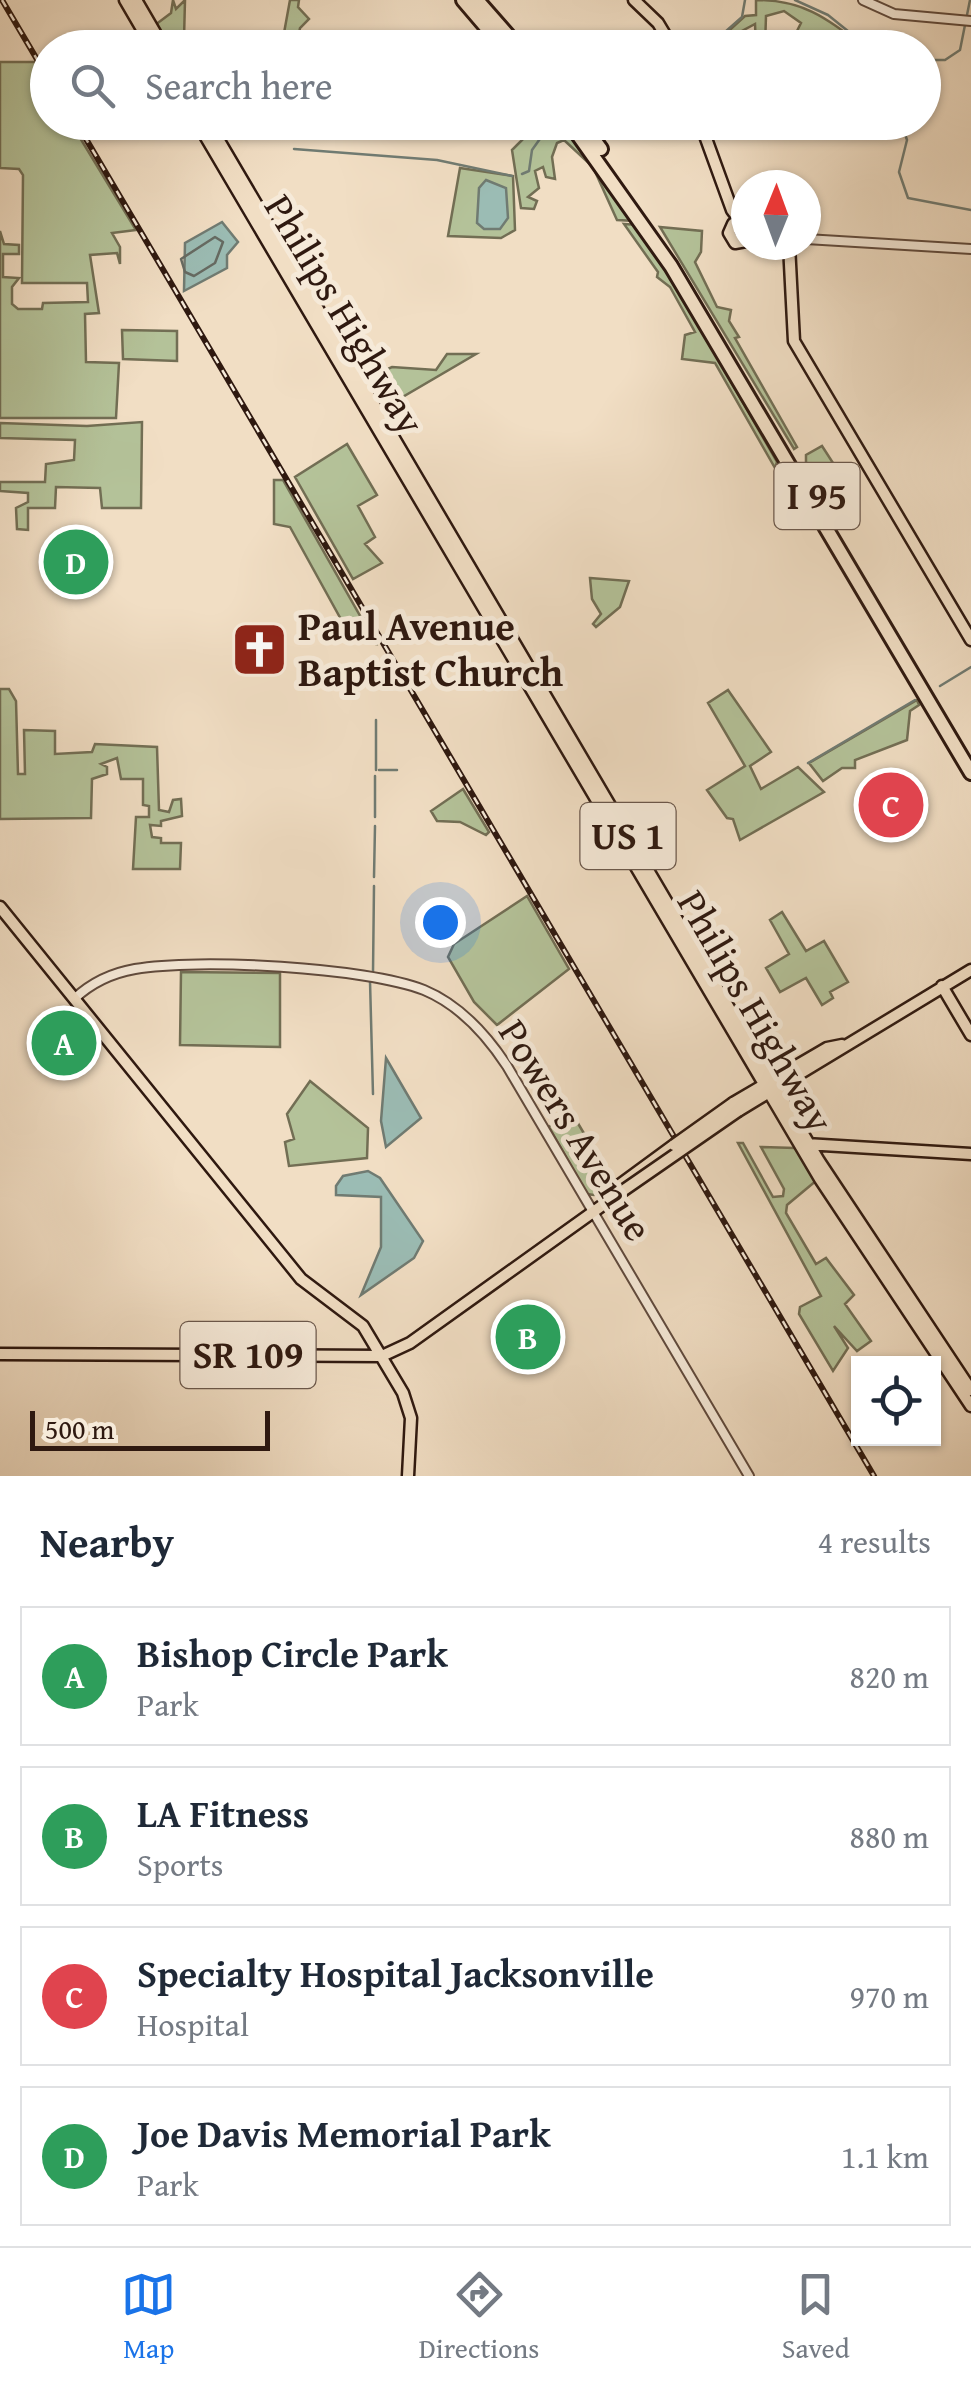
<!DOCTYPE html>
<style>
:root{--surface:#fff;--page:#f2f2f3;--text:#1f2937;--muted:#747a83;--line:#e0e1e3;--accent:#1a73e8}
body{margin:0;font-family:"Gentium Book Plus",serif;background:var(--page);color:var(--text)}
.controls{position:absolute;right:30px;bottom:30px;display:grid;overflow:hidden;border-radius:0px;box-shadow:0 2px 8px #0004}
.controls button{width:90px;height:90px;display:grid;place-items:center;padding:0;border:0;border-bottom:2px solid var(--line);background:var(--surface);color:var(--text);font:50px sans-serif}
.compass{position:absolute;left:731px;top:170px;width:90px;height:90px;border-radius:50%;background:var(--surface);box-shadow:0 2px 8px #0004;rotate:1deg}
.scale{position:absolute;left:30px;bottom:25px;width:240px;box-sizing:border-box;padding-left:10px;border:5px solid #2f1910;border-top:0;font-size:28px;line-height:35px;white-space:nowrap;color:#2f1910;-webkit-text-stroke:8px #f6ead9;paint-order:stroke}
.you{position:absolute;left:440px;top:922px;width:35px;height:35px;margin:-25px;border:8px solid #fff;border-radius:50%;background:#1a73e8;box-shadow:0 0 0 15px #1a73e833}
.badge{display:grid;place-items:center;width:65px;height:65px;border-radius:50%;background:var(--accent);color:#fff;font-size:32px;font-weight:700}
.pin{position:absolute;translate:-50% -50%;border:5px solid #fff;box-shadow:0 2px 10px #0006}
.list{margin:0;padding:0;list-style:none}
h2{display:flex;justify-content:space-between;align-items:center;height:130px;margin:0;padding:0 40px;font-size:42px}
h2 small{font-size:32px;font-weight:400;color:var(--muted)}
.list li{display:grid;grid-template-columns:65px 1fr auto;gap:30px;align-items:center;box-sizing:border-box;height:140px;margin:0 20px 20px;padding:0 20px;border:2px solid var(--line);border-radius:0px}
.list b{display:block;font-size:38px;white-space:nowrap}
.list p{margin:0;font-size:32px;white-space:nowrap;color:var(--muted)}
.list em{font-size:32px;font-style:normal;color:var(--muted)}
.icon{flex:none;width:55px;height:55px;fill:none;stroke:currentColor;stroke-width:2;stroke-linecap:round;stroke-linejoin:round}
.map{position:relative;flex:none;width:971px;height:1476px;overflow:hidden}
.search{position:absolute;background:var(--surface);box-shadow:0 2px 8px #0004;left:30px;right:30px;top:30px;height:110px;display:flex;align-items:center;gap:25px;box-sizing:border-box;padding:0 35px;border-radius:55px;color:var(--muted);font-size:38px}
.sheet{height:770px;background:var(--surface)}
nav{display:flex;justify-content:space-around;align-items:center;box-sizing:border-box;height:140px;border-top:2px solid var(--line);background:var(--surface);font-size:28px;color:var(--muted)}
nav a{display:grid;justify-items:center;gap:5px}
nav .on{color:var(--accent)}
.map>svg:first-child{display:block}
.green{fill:#b4c299;stroke:#726e54;stroke-width:2.5}
.water{fill:#9bbcb4;stroke:#707b72;stroke-width:2.5}
.lines{fill:none;stroke-linecap:round;stroke-linejoin:round}
.shore{stroke:#656a62;stroke-width:2.5}
.stream{stroke:#707b72;stroke-width:2.5}
.minor-casing{stroke:#604a3d;stroke-width:12}
.major-casing{stroke:#2f1910;stroke-width:15}
.highway-casing{stroke:#2f1910;stroke-width:18}
.minor{stroke:#f6ead9;stroke-width:8}
.major{stroke:#f1dec4;stroke-width:10}
.highway{stroke:#f1dec4;stroke-width:12}
.rail-casing{stroke:#2f1910;stroke-width:6}
.rail{stroke:#f6ead9;stroke-width:2.5;stroke-dasharray:8;stroke-linecap:butt}
.major-bridge-casing{stroke:#2f1910;stroke-width:15;stroke-linecap:butt}
.major-bridge{stroke:#f1dec4;stroke-width:10}
.labels{text-anchor:middle;stroke-width:10;stroke-linejoin:round;paint-order:stroke}
.shield{fill:#f6ead9;stroke:#6b584c;stroke-width:2.5}
.shield-label{font-size:38px;font-weight:bold;fill:#2f1910}
.street-label{font-size:40px;fill:#2f1910;stroke:#f6ead9}
.poi-label{font-size:40px;font-weight:bold;fill:#2f1910;stroke:#f6ead9;text-anchor:start}
</style>
<div class="map">
<svg width="971" height="1476" viewBox="0 0 971 1476">
<rect width="100%" height="100%" fill="#f1dec4"/>
<filter id="stains"><feTurbulence type="fractalNoise" baseFrequency=".002" numOctaves="4"/><feColorMatrix values="0 0 0 0 .2 0 0 0 0 .09 0 0 0 0 .02 0 0 0 .5 -.17"/></filter>
<radialGradient id="worn" r=".72"><stop offset=".6" stop-color="#630" stop-opacity="0"/><stop offset="1" stop-color="#630" stop-opacity=".3"/></radialGradient>
<path class="green" d="M173 0 176 9 185 0 184 39 188 43 282 44 290 0H299L298 7 309 19 300 28 296 48 167 47 155 25 171 13Z
M756 0C804 0 826 18 864 47L828 35 819 40 818 47H789L801 23 784 11 766 16 765 47H756L755 24 729 38 731 47H711L745 16 756 15Z
M0 62H35L47 83 48 122 71 123 136 230 112 233 120 247V264L117 253 90 255 99 313 85 314 86 362 119 363 116 418H0V231L4 244 19 245V254H3V277L19 278 12 287V304L18 309H42L43 303 88 302 87 283H22L23 175 19 169 0 168Z
M539 123H564L637 221 617 220 593 167 564 140 557 143 552 157 555 179 546 177 543 167 535 171 539 188 528 197 537 201 534 209 521 208 512 150Z
M460 168 513 176 515 230 501 238 448 236Z
M624 224 640 225 651 242 777 462 775 468 715 363 682 359 685 335 695 332 670 287 657 277 658 272Z
M660 227 702 231 701 252 695 262 717 307 731 310 729 321 739 337 735 338 797 447 794 449Z
M122 330 177 331V361L123 359Z
M447 354H476L382 409 365 379 392 367 436 370Z
M142 422 141 508H102L100 488 56 487 55 508H28V530L17 529 16 508 28 502V493L0 491V482H45L46 464 74 460 75 440 0 438V423L87 426Z
M347 444 377 495 358 506 375 537 365 544 382 563 353 579 295 477Z
M822 446 846 483 825 494 806 463V455Z
M274 480H283L376 644 353 641 290 527 274 524Z
M590 578 629 581 620 607 596 627 593 624 601 614 592 599Z
M0 689H9L16 701 18 774H25L24 730 55 731V754L92 752 95 744 157 747 159 810 169 812 173 800 181 799 182 816 161 821V826L150 825 152 837 161 838V843H181L180 869H133L136 817H149V806L143 805V779H121L117 758 101 764 107 767V774L92 779 91 818 0 819Z
M728 690 771 752 750 766 761 789 798 767 824 792 740 840 733 819 727 818 707 790 745 766 708 703Z
M917 700 919 705 910 711 907 740 855 760V768H842L823 781 809 763Z
M463 789 489 832 486 835 460 822 437 821 431 811Z
M527 896 569 969 497 1025 474 1002 448 957 454 944Z
M782 912 806 951 824 941 848 982 830 992 833 998 822 1005 806 978 780 992 766 968 789 954 770 920Z
M181 972 280 973V1047L180 1045Z
M310 1081 368 1128 367 1158 289 1166 285 1142 294 1139 287 1114Z
M570 1110 613 1182 594 1195 587 1194 549 1127Z
M738 1143H743L773 1197 783 1196 784 1189 761 1147 795 1148 817 1180 787 1205 786 1213 816 1264 826 1258 854 1295 845 1304 871 1341 857 1351 834 1326 848 1348 833 1371 799 1314 800 1307 821 1296Z"/>
<path class="water" d="M486 180 506 188 508 218 500 229H484L477 223 479 188Z
M222 222 238 242 227 255V268L184 291 185 243Z
M386 1058 421 1118 386 1147 381 1121Z
M368 1171 380 1178 423 1241 414 1258 361 1295 381 1247V1197L336 1195V1186L343 1176Z"/>
<g class="lines">
<path class="shore" d="M215 237 223 242 215 263 194 276 185 272 181 259Z"/>
<path class="stream" d="M795 0 828 15 869 48
M707 48 742 17 745 0
M924 60H945L960 50 970 0
M924 76 934 62
M901 122 907 140 899 172 908 198 971 210
M294 149 437 160 512 176
M522 174 529 171 532 150 552 122
M940 686 971 667
M808 763 915 700
M376 770V720
M379 770H397
M375 817V776
M374 877 375 826
M373 972 374 886
M370 981 373 1094"/>
<defs>
<path id="minor" d="M863 0 894 14 971 21
M806 239 971 249
M74 999C91 983 112 973 135 969 197 958 366 967 424 990 460 1005 486 1034 507 1066L749 1476"/>
<path id="major" d="M125 0 153 48
M136 0 164 48
M634 0 658 23 673 48
M197 122 820 1179 971 1406
M208 122 819 1161 971 1390
M700 122 732 210 741 222
M745 224H733L729 233 735 243 746 241
M789 245 794 341 971 640
M0 907 301 1279 363 1326 403 1393 411 1418 408 1476
M942 986 971 1035
M733 1103 827 1048 842 1045
M738 1111 971 970
M806 1144 971 1154
M610 1192 674 1145
M0 1354 382 1356 410 1343 621 1192"/>
<path id="highway" d="M463 0 504 48
M477 0 519 48
M569 122 671 266 971 773
M581 122 601 149"/>
</defs>
<use href="#minor" class="minor-casing"/>
<use href="#major" class="major-casing"/>
<use href="#highway" class="highway-casing"/>
<use href="#minor" class="minor"/>
<use href="#major" class="major"/>
<use href="#highway" class="highway"/>
<defs>
<path id="rail" d="M2 0 48 78
M76 122 874 1476"/>
</defs>
<use href="#rail" class="rail-casing"/>
<use href="#rail" class="rail"/>
<defs>
<path id="major-bridge" d="M674 1145 733 1103
M621 1192 738 1111"/>
</defs>
<use href="#major-bridge" class="major-bridge-casing"/>
<use href="#major-bridge" class="major-bridge"/>
</g>
<defs>
<symbol id="church-square" viewBox="-11 -11 22 22"><rect x="-9" y="-9" width="18" height="18" rx="4" fill="#8f2418" stroke="#f6ead9"/><path d="M-1.2-6h2.4v3.5h3.3v2.4h-3.3V6h-2.4V-.1h-3.3v-2.4h3.3Z" fill="#fff"/></symbol>
</defs>
<g fill-rule="evenodd">
<use href="#church-square" x="228" y="618" width="63" height="63"/>
</g>
<g class="labels">
<g class="shield">
<rect x="774.5" y="463" width="85" height="66" rx="8"/>
<rect x="580.5" y="803" width="95" height="66" rx="8"/>
<rect x="180.5" y="1322" width="135" height="66" rx="8"/>
</g>
<g class="shield-label">
<text x="817" y="509">I 95</text>
<text x="628" y="849">US 1</text>
<text x="248" y="1368">SR 109</text>
</g>
<g class="street-label">
<text transform="translate(345 314) rotate(59)" y="14">Philips Highway</text>
<text transform="translate(756 1011) rotate(60)" y="14">Philips Highway</text>
<text transform="translate(576 1130) rotate(58)" y="14">Powers Avenue</text>
</g>
<g class="poi-label">
<text x="298" y="640">Paul Avenue<tspan x="298" dy="46">Baptist Church</tspan></text>
</g>
</g>
<rect width="100%" height="100%" filter="url(#stains)"/>
<rect width="100%" height="100%" fill="url(#worn)"/>
</svg>
<div class="controls">
<button><svg class="icon" aria-label="locate" viewBox="0 0 24 24"><circle cx="12" cy="12" r="6"/><path d="M12 2v4M12 18v4M2 12h4M18 12h4"/></svg></button>
</div>
<svg class="compass" viewBox="-18 -18 36 36"><path d="M0-13l5 13h-10z" fill="#e53935"/><path d="M0 13l5-13h-10z" fill="#747a83"/></svg>
<div class="scale">500 m</div>
<div class="you"></div>
<div class="pin badge" style="left:64px;top:1043px;background:#2e9e5b">A</div>
<div class="pin badge" style="left:528px;top:1337px;background:#2e9e5b">B</div>
<div class="pin badge" style="left:891px;top:805px;background:#e0444e">C</div>
<div class="pin badge" style="left:76px;top:562px;background:#2e9e5b">D</div>
<div class="search"><svg class="icon" aria-label="search" viewBox="0 0 24 24"><circle cx="10" cy="10" r="6"/><path d="M15 15l6 6"/></svg>Search here</div>
</div>
<section class="sheet">
<h2>Nearby<small>4 results</small></h2>
<ul class="list">
<li><span class="badge" style="background:#2e9e5b">A</span><div><b>Bishop Circle Park</b><p>Park</p></div><em>820 m</em></li>
<li><span class="badge" style="background:#2e9e5b">B</span><div><b>LA Fitness</b><p>Sports</p></div><em>880 m</em></li>
<li><span class="badge" style="background:#e0444e">C</span><div><b>Specialty Hospital Jacksonville</b><p>Hospital</p></div><em>970 m</em></li>
<li><span class="badge" style="background:#2e9e5b">D</span><div><b>Joe Davis Memorial Park</b><p>Park</p></div><em>1.1 km</em></li>
</ul>
</section>
<nav>
<a class="on"><svg class="icon" aria-label="map" viewBox="0 0 24 24"><path d="M3 6l6-2 6 2 6-2v14l-6 2-6-2-6 2zM9 4v14M15 6v14"/></svg>Map</a>
<a><svg class="icon" aria-label="directions" viewBox="0 0 24 24"><path d="M12 3l9 9-9 9-9-9zM9 14v-3h6M13 9l2 2-2 2"/></svg>Directions</a>
<a><svg class="icon" aria-label="saved" viewBox="0 0 24 24"><path d="M7 4h10v16l-5-4-5 4z"/></svg>Saved</a>
</nav>
